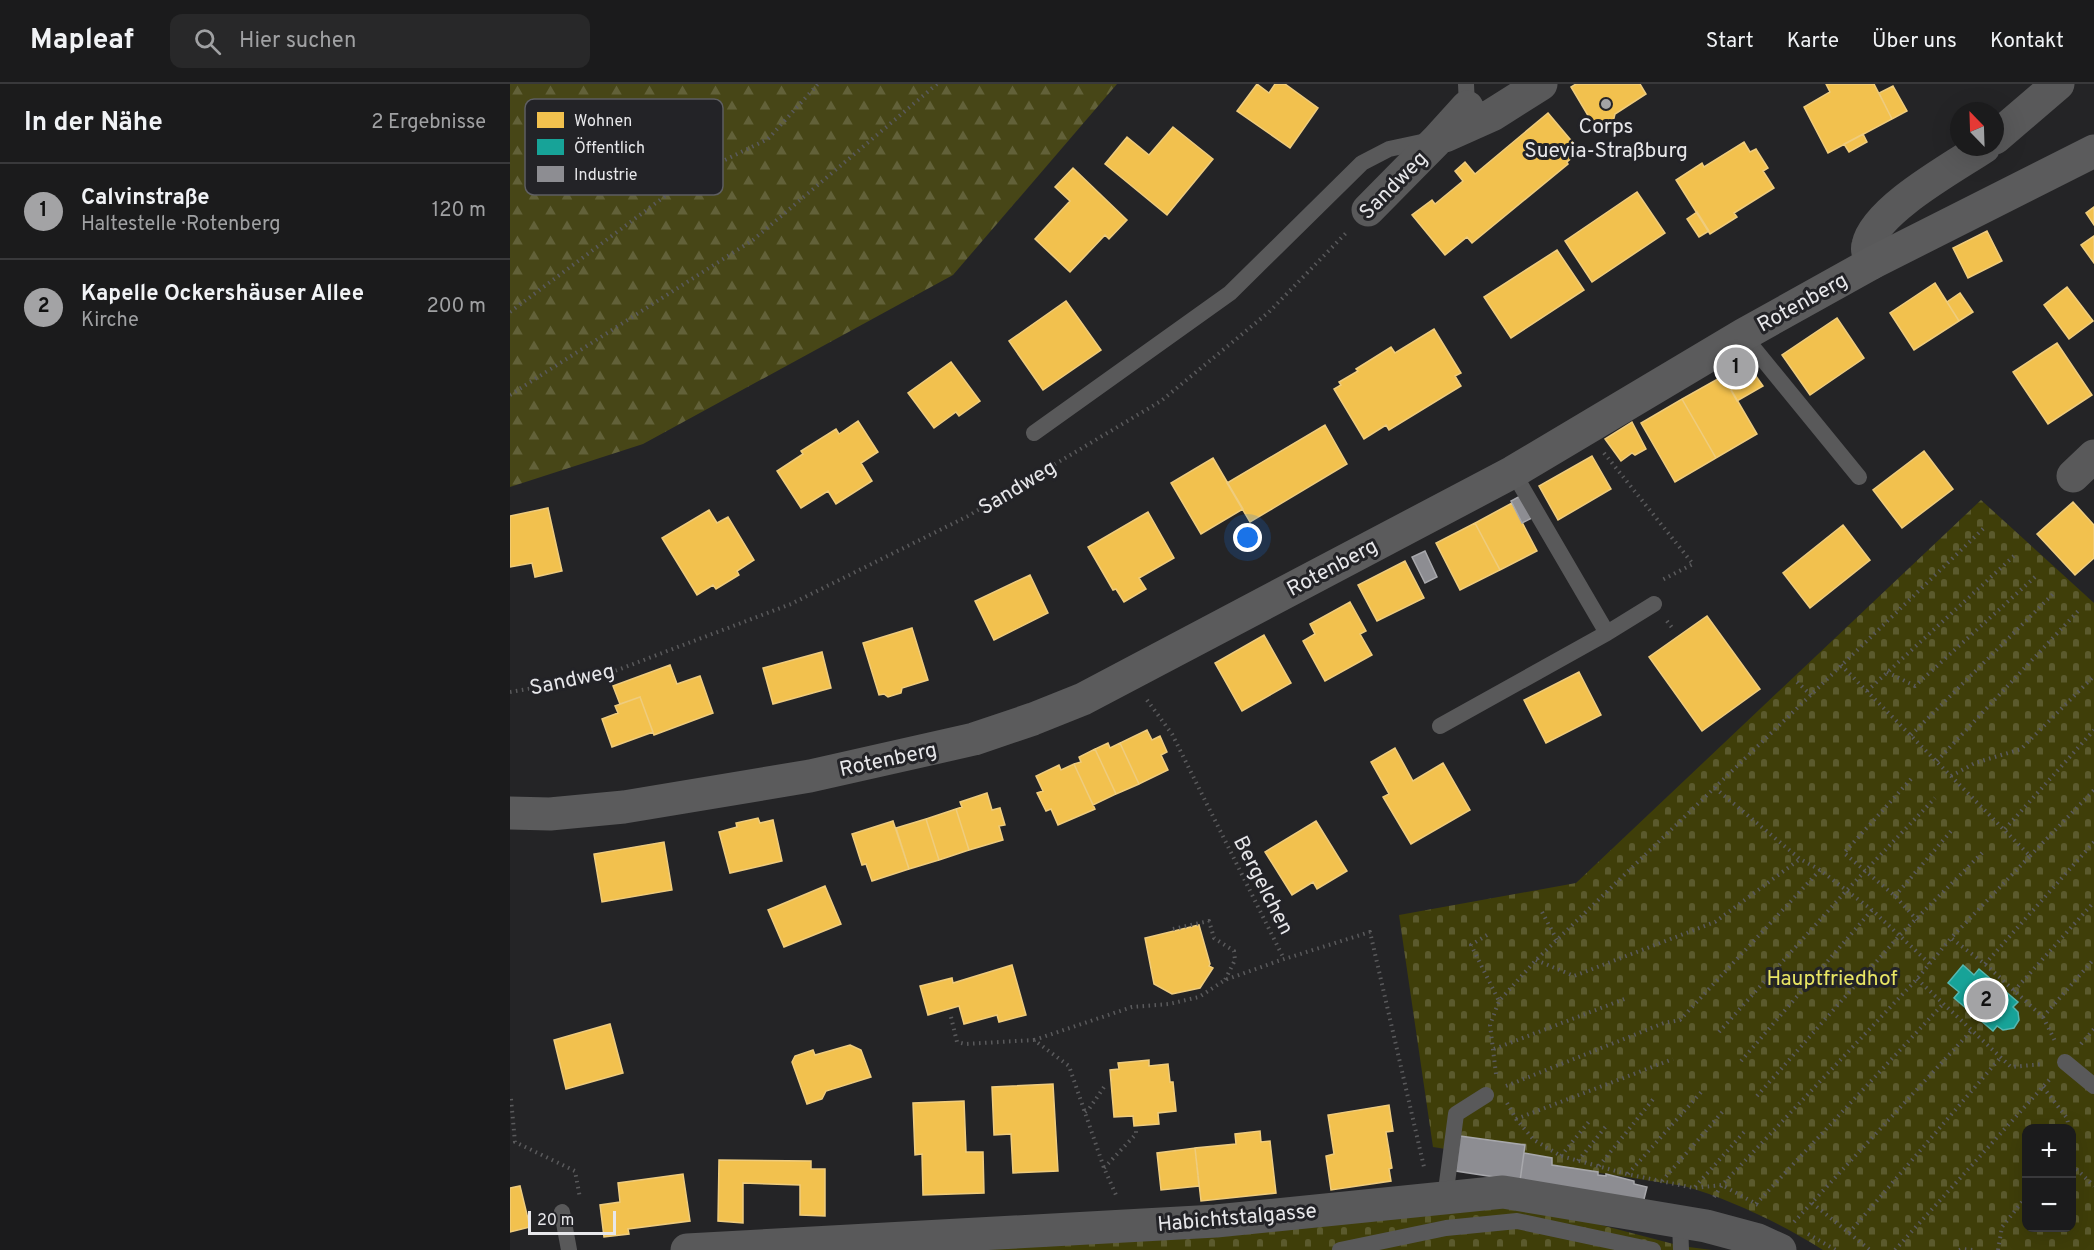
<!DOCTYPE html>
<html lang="de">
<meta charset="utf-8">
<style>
:root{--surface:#1b1b1c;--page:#282829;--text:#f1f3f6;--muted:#a0a1a3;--line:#39393b;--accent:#a3a3a5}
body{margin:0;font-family:Overpass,sans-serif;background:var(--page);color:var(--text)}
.controls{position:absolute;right:18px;bottom:18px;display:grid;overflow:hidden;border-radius:12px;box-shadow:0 6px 24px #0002}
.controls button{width:54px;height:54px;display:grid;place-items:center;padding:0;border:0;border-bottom:2px solid var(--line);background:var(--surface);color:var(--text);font:30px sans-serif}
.compass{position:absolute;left:1440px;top:18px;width:54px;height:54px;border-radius:50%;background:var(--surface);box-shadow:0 6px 24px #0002;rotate:337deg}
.scale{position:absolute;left:18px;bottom:15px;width:88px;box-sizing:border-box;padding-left:6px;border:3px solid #e7e7ea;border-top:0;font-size:16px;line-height:21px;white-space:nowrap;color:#e7e7ea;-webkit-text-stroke:4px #232327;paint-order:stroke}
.you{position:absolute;left:738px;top:454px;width:21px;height:21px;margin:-15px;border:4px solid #fff;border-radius:50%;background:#1a73e8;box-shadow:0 0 0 9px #1a73e833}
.badge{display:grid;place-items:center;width:39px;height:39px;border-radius:50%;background:var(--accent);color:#111;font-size:20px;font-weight:700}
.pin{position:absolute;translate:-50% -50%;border:3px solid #fff;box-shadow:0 2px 6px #0006}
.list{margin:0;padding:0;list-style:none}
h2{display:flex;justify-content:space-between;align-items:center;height:78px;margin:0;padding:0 24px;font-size:26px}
h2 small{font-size:20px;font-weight:400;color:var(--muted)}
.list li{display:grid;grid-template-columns:39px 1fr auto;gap:18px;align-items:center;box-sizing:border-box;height:96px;padding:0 24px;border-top:2px solid var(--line)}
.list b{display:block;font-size:22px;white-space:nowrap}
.list p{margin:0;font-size:20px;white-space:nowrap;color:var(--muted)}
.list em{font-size:20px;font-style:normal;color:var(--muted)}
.icon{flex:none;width:33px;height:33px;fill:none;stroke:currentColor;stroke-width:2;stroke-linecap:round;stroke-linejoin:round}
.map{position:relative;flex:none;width:1584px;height:1166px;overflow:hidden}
header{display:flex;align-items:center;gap:36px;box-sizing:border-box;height:84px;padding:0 30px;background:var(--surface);border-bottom:2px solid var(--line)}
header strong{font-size:28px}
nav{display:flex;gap:33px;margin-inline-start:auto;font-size:21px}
.search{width:420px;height:54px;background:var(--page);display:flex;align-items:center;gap:15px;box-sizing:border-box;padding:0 21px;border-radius:12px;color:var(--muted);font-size:22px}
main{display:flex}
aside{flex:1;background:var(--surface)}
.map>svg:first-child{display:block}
.forest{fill:url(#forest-firs)}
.cemetery{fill:url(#cemetery-stones);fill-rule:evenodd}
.homes{fill:#f2c14e;stroke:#efcc7d;stroke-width:1.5}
.public{fill:#17a398;stroke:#55b7b1;stroke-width:1.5}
.industry{fill:#8d8d92;stroke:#a8a8ac;stroke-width:1.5}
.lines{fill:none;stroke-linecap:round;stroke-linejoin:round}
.path{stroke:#5a5a5c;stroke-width:4;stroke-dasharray:1.5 4.5;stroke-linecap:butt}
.lane{stroke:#59595a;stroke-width:16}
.street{stroke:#59595a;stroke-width:33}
.secondary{stroke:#5b5b5c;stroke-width:33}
.poi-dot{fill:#a3a3a5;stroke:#232327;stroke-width:2}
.labels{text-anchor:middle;stroke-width:6;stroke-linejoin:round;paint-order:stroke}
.poi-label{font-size:21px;fill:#e7e7ea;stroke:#232327}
.street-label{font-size:21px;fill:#e7e7ea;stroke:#232327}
.park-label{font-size:21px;fill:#e8e563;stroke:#232327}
.key{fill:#232327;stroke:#5e5e62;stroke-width:1.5}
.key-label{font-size:16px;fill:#e7e7ea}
</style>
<header>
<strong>Mapleaf</strong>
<div class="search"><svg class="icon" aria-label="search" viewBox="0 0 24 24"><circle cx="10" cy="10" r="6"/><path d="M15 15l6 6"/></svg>Hier suchen</div>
<nav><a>Start</a><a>Karte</a><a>Über uns</a><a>Kontakt</a></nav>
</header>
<main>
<aside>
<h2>In der Nähe<small>2 Ergebnisse</small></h2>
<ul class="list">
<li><span class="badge">1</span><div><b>Calvinstraße</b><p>Haltestelle · Rotenberg</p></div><em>120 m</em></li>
<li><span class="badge">2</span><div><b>Kapelle Ockershäuser Allee</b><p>Kirche</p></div><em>200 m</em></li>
</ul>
</aside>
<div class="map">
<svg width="1584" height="1166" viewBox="0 0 1584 1166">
<defs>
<pattern id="forest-firs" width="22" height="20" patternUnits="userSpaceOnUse" patternTransform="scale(1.5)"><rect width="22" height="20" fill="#474617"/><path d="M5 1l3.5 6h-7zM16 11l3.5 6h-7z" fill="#626139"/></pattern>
<pattern id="cemetery-stones" width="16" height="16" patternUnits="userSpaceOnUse" patternTransform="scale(1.5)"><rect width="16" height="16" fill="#3f3e09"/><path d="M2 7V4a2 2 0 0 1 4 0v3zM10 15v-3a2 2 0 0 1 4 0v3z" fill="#5b5a2d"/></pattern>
</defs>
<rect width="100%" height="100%" fill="#242426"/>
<path class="forest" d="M0 0H607L443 191 133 360 0 403Z"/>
<path class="cemetery" d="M1471 416 1584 519V1166H1313C1270 1139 1222 1116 1174 1102L923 1063 889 831 1066 799ZM1516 1044H1562V1144H1516Z
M996 1116 1171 1162 1202 1166H445Z"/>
<path class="homes" d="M747 0 759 9 765 0H775L808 24 780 64 727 27Z
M1066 0H1130L1136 10 1105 30 1103 38 1083 40 1061 3Z
M1316 0H1364L1382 35 1318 69 1294 23 1320 8Z
M1383 2 1397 27 1382 35 1369 9Z
M1038 29 1070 67 1057 78 1058 80 962 159 957 153 935 171 902 131 922 116 925 120 953 97 945 87 955 78 965 90Z
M663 43 703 75 657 131 595 80 617 53 639 71Z
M1353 50 1357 58 1339 68 1334 60Z
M1234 58 1240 68 1246 65 1258 84 1253 87 1264 104 1224 129 1227 133 1200 150 1166 96 1192 79 1194 83Z
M563 84 617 136 599 155 595 151 560 188 525 155 560 117 545 103Z
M1127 108 1155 149 1082 198 1055 157Z
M1584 123V141L1576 129Z
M1187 128 1199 147 1189 153 1177 135Z
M1477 147 1492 177 1458 194 1443 164Z
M1584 152V179L1571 161Z
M1047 166 1074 206 1001 254 974 213Z
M1425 199 1449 237 1404 266 1380 229Z
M1557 203 1583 237 1559 255 1534 221Z
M1450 209 1463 228 1449 237 1437 218Z
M556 217 591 266 533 306 499 257Z
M1327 234 1354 274 1300 311 1272 271Z
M924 245 951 289 945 292 951 302 879 346 876 341 854 355 824 305 831 301 829 298 848 287 846 285 881 263 885 269Z
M1547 259 1582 311 1538 340 1503 288Z
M441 278 470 317 449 332 446 328 424 344 398 309Z
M1236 278 1253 302 1227 317 1213 292Z
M1213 292 1247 350 1206 374 1172 315Z
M1172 315 1206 374 1165 398 1131 339Z
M348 337 368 368 351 379 362 397 326 420 318 407 291 424 267 387 293 370 291 367 326 345 329 350Z
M1122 338 1136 365 1125 371 1122 369 1111 377 1095 355Z
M815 341 837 380 740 438 717 399Z
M1414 367 1443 405 1392 444 1363 406Z
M1082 372 1101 405 1048 436 1029 402Z
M703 374 733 425 691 450 661 399Z
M1563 418 1584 441V474L1565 491 1527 450Z
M1002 419 1027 467 990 486 965 439Z
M38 424 52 487 25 493 22 479 0 483V432Z
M199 426 207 439 218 433 244 476 227 487 229 491 206 505 203 501 187 511 152 454Z
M638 428 664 474 629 494 636 505 614 518 606 505 603 506 578 463Z
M965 439 990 486 950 506 926 459Z
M1333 441 1360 476 1300 524 1273 489Z
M895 477 914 514 867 537 848 501Z
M520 491 538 529 484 556 465 517Z
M840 518 856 547 850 550 862 571 815 597 793 557 805 550 800 540Z
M1197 532 1250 605 1192 647 1139 573Z
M402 544 418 596 392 604 391 609 378 613 374 610 369 611 353 559Z
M754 551 781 599 732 627 705 579Z
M312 568 321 604 263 620 253 584Z
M160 581 167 600 190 592 203 629 144 651 130 613 110 620 103 602Z
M1069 588 1091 631 1036 659 1014 616Z
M130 613 143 648 102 663 92 635 108 629 105 622Z
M637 646 642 656 650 652 657 668 651 671 658 686 629 700 610 659Z
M598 659 600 664 610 659 629 700 606 710 585 665Z
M885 664 903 697 933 679 960 726 901 760 873 713 879 710 861 678Z
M585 665 606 710 583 721 564 680 571 678 569 673Z
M564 680 585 725 548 741 541 725 536 727 527 709 533 707 526 692 549 681 551 686Z
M477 709 482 726 490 724 495 741 489 742 493 756 459 766 446 725 452 723 450 718Z
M446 725 459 766 429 776 416 735Z
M248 734 250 739 263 736 272 777 220 789 209 748 227 743 226 739Z
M416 735 429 776 399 785 386 744Z
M383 737 399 785 362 797 356 780 352 781 342 750Z
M806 737 837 787 807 805 803 798 782 811 755 768Z
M154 758 162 806 92 818 84 770Z
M315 802 331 840 274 863 258 826Z
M689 841 700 880 699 882 703 884 690 904 662 910 644 900 635 854Z
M502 881 516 931 489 938 487 931 454 940 449 922 418 931 410 902 442 894 443 899Z
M100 940 113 989 56 1005 44 956Z
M340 961 351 966 361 993 316 1007 312 1015 297 1020 282 978 285 972 303 966 305 971Z
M639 976V982L658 980 660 998H663L666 1027 648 1029 649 1040 624 1042 623 1032 604 1033 600 986 609 985 608 979Z
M543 1000 548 1087 503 1089 501 1050 484 1051 482 1003Z
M454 1017 456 1068H473L474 1109 413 1111 412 1070 405 1071 403 1019Z
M879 1021 883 1047 876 1048 882 1084 879 1085 881 1097 821 1106 816 1072 824 1070 818 1031Z
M750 1047 751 1058 760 1057 766 1109 691 1117 685 1064 726 1060 725 1050Z
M685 1064 689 1102 651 1106 647 1069Z
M209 1076 301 1077V1085H315V1132L290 1131V1101L233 1099V1139L208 1137Z
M173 1090 180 1137 118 1145 119 1150 94 1153 90 1121 110 1118 108 1099Z
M10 1102 20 1143 0 1148V1104Z"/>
<path class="public" d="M1453 881 1464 891 1469 885 1508 918 1503 923 1508 928 1509 936 1504 944 1493 946 1487 942 1483 947 1444 914 1449 908 1438 899Z"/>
<path class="industry" d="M1012 411 1024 433 1012 439 1001 417Z
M915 467 927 493 915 499 902 473Z
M950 1052 1015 1061 1010 1097 946 1087Z
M1014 1069 1042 1074V1081L1088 1088V1091L1096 1092V1090L1124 1097V1100L1137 1103 1132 1123 1010 1097Z"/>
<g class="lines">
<path class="path" d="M0 228 182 92 258 55 308 0
M0 311 243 156 427 0
M1094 369 1183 480 1150 497
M1157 537 1163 545
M1331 581 1520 772 1441 854 1475 880 1533 933 1546 959
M1377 588 1405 602 1526 492
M1287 598 1301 611
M1357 607 1505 471
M0 608 89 593 281 520 458 432 651 317 759 228 837 148
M637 616 662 650 774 875
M1401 651 1543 510
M1427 677 1570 525
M1441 692 1465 679 1511 665 1584 592
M1401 695 1334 769 1385 812 1407 836
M1205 704 1290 775 1310 786 1362 826 1420 880
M1495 745 1584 646
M1520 772 1584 706
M1385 812 1442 746
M1032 828 1047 856
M663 845 699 837 704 854 724 867 725 876 715 896
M977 851 961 861 989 917
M1026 876 1064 892 1205 838 1290 775
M1475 880 1584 758
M1407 895 1501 983 1533 980
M1504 907 1584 818
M441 933 447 958 455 960 524 956 559 982 594 1084 606 1111
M1533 933 1584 875
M1209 948 1336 807 1425 714
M524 956 622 923 659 920 689 913 715 896 768 877 860 848 914 1083
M1571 960 1584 945
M984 965 1117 914
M1231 977 1362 826
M986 990 980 941 989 917 1026 876 1476 442
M996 1002 1154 939 1170 936 1310 786
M1533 1003 1557 1034 1559 1044
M1247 1012 1390 851 1473 768
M1 1015 5 1058 65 1087 70 1114
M997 1019 1006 1035 1024 1056 1051 1072 1117 1090 1184 1104 1212 1101 1248 1121
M575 1028 579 1025 594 1003H598
M1006 1035 1163 975
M1562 1053 1563 1059 1562 1066
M1051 1072 1081 1035
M1068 1077 1097 1041
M1562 1081 1584 1102
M1089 1082 1145 1013
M594 1084 626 1050V1045
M1118 1090 1194 1005
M1152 1097 1215 1025
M1185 1103 1235 1047
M1204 1113 1212 1101 1407 895 1441 854
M1302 1119 1360 1166
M1246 1120 1434 919
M1284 1138 1462 946
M1339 1149 1491 973
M1298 1150 1326 1166
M1385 1166 1540 995
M1449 1166 1452 1165 1463 1166
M1488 1166 1492 1143 1516 1113"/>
<path class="lane" d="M956 0 957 23
M1233 251 1349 393
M524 349 720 209 852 79 879 65 921 56
M1097 549 1144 520
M930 642 1097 549 1003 388
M1555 978 1584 1002
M935 1114 946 1030 976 1011
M52 1128 59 1166
M1170 1138 1171 1166
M830 1166 936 1144 1007 1137 1143 1166"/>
<path class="street" d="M935 52 982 31 1031 0
M1485 54 1548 0
M858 126 928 55 957 23
M1362 179C1360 173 1356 167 1358 161 1365 126 1444 83 1474 63
M1563 392 1584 372
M177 1166 706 1137 993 1108 1196 1142 1248 1156 1270 1166"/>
<path class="secondary" d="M0 729 40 730 114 723 300 692 464 655 523 635 573 615 1003 388 1233 251 1362 179 1584 67"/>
</g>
<circle class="poi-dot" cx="1096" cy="20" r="6"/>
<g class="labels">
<g class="poi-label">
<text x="1096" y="49">Corps<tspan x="1096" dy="24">Suevia-Straßburg</tspan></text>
</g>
<g class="street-label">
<text transform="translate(883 101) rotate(-45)" y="7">Sandweg</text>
<text transform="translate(1292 218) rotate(-29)" y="7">Rotenberg</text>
<text transform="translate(507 403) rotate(-31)" y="7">Sandweg</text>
<text transform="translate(822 483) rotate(-28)" y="7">Rotenberg</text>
<text transform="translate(62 595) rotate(-12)" y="7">Sandweg</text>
<text transform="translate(378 675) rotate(-12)" y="7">Rotenberg</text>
<text transform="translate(754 801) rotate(63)" y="7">Bergelchen</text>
<text transform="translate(727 1133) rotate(-5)" y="7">Habichtstalgasse</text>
</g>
<g class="park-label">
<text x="1322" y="901">Hauptfriedhof</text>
</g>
</g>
<rect x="15" y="15" width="198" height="96" rx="9" class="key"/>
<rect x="27" y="28" width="27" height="16" fill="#f2c14e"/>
<rect x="27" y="55" width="27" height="16" fill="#17a398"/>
<rect x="27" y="82" width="27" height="16" fill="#8d8d92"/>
<g class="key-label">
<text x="64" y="42">Wohnen</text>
<text x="64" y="69">Öffentlich</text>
<text x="64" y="96">Industrie</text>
</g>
</svg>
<div class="controls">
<button>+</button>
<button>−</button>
</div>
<svg class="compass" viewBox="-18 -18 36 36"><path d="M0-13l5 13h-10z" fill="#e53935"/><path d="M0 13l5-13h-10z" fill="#a0a1a3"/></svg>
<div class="scale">20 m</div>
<div class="you"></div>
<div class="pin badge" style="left:1226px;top:283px">1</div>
<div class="pin badge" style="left:1476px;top:916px">2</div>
</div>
</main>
